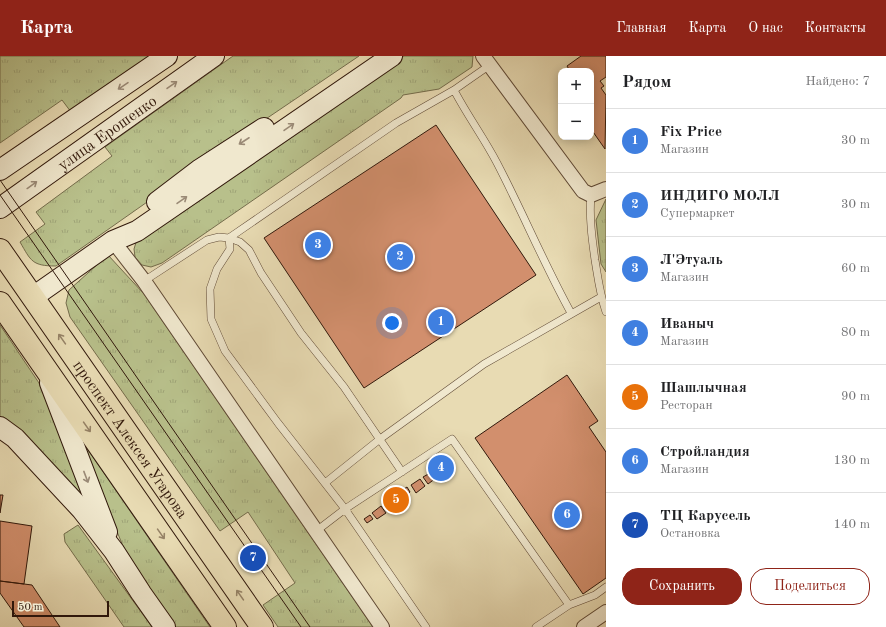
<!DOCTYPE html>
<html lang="ru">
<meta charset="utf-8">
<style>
:root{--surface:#fff;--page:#f2f2f2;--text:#202124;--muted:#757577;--line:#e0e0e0;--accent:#8f2418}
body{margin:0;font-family:"Old Standard TT",serif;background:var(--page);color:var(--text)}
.controls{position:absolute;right:12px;top:12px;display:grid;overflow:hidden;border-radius:8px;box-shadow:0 2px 10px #0003}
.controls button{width:36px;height:36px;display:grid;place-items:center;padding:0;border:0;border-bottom:1px solid var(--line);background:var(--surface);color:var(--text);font:20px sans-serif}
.scale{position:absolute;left:12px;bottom:10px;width:97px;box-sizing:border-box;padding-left:4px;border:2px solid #31180b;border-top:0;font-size:11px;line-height:14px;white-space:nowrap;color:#31180b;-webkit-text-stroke:3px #f0e8ce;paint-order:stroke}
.you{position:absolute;left:392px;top:267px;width:14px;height:14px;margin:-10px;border:3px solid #fff;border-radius:50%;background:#1a73e8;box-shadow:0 0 0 6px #1a73e833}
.badge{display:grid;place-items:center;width:26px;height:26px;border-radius:50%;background:var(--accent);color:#fff;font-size:13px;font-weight:700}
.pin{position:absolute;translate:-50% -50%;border:2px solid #fff;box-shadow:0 1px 4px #0006}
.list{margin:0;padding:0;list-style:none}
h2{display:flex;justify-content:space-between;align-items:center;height:52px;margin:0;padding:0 16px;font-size:17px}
h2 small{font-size:13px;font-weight:400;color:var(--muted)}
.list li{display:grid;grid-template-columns:26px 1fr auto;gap:12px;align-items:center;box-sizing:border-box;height:64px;padding:0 16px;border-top:1px solid var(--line)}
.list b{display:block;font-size:15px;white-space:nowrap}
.list p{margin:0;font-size:13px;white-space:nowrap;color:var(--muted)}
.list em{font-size:13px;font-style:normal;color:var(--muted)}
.actions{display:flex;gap:8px;padding:12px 16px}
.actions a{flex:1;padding:9px 0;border:1px solid var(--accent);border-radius:16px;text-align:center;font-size:14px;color:var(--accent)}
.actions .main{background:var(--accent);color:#fff}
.map{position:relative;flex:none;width:606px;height:571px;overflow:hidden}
header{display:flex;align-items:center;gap:24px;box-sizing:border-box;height:56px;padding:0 20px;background:var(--accent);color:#fff}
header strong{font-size:19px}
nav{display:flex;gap:22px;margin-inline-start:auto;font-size:14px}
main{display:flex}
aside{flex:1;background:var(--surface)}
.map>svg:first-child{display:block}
.grass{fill:url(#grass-tufts);stroke:#746c4b}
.building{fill:#d28f6d;stroke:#31180b}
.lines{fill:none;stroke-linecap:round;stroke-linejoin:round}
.lane-casing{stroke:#5f4935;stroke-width:8}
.street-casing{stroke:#5f4935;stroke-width:16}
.secondary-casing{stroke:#31180b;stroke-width:22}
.primary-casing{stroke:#31180b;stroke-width:24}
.lane{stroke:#f0e8ce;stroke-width:7}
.street{stroke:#f0e8ce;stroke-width:14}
.secondary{stroke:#f0e8ce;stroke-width:20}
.primary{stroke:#e8dbb3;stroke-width:22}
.tram{stroke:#31180b;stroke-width:1}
.oneway{stroke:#9a8a76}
.oneway2{stroke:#968367}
.labels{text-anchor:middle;stroke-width:3;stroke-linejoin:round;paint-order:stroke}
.street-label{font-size:16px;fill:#31180b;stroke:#f0e8ce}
</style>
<header>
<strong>Карта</strong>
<nav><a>Главная</a><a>Карта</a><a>О нас</a><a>Контакты</a></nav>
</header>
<main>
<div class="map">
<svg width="606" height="571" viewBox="0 0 606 571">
<defs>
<pattern id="grass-tufts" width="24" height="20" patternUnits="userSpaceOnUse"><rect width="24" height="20" fill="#b8c08b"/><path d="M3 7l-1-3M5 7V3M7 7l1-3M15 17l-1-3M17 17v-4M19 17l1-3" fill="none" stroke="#9fa477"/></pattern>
</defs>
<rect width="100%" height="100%" fill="#e8dbb3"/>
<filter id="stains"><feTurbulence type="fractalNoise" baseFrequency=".005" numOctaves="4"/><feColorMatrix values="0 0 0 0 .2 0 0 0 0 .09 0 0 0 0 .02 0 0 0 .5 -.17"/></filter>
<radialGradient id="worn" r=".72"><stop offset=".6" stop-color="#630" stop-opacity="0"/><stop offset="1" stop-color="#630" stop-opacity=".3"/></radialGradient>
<path class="grass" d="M0 0H151L71 56 62 44 0 87Z
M233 0H359L254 71 56 210C32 210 31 205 20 186L45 168 36 156 112 100 105 91Z
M404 0H473L472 11 439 33 403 39 401 42 162 207 151 211 142 209 135 201 134 193 137 183Z
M606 143V216L601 208 596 164Z
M108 199 144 238 373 571H278L263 549 295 527 248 456 220 475 70 261 66 247 69 234Z
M0 269 39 327 88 451 0 364Z
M79 381 210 571H173L130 507 82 391Z
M78 469 152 571H124L65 486 64 478Z"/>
<path class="building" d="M581 0H606V21L600 25 604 30 601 32 606 39 605 93 591 73V47L593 46 591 43V39L592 38 591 36V15H570L567 10Z
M436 69 536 219 364 332 264 182Z
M567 319 598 365 589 371 606 396V522L583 538 475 382Z
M443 406 448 412 440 418 435 412Z
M432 416 436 422 428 428 423 421Z
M420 423 425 430 416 437 411 429Z
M407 431 410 436 404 440 401 435Z
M0 439H3L0 457Z
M398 439 401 444 395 449 391 444Z
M388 446 393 452 388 455 384 449Z
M381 450 386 457 377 463 372 457Z
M370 459 373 463 367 467 364 463Z
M0 465 32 470 24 528 0 525Z
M0 525 32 529 60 571H24L0 537Z"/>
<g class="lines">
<defs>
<path id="lane" d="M454 34C467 59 484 82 497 107 523 157 544 208 571 257
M591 139C589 161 592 183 595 204 598 222 600 239 606 256
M229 182 230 193 217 213 210 233 211 263 225 295 278 367 345 453 426 571
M229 182 396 67 454 34 490 9
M144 225 207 184 219 181 229 182 240 186 249 194 261 217 301 277 344 331 402 416
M325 427 380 383 484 308 601 241
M315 476 345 453 452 383 569 549
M536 571 569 549 595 539 606 531"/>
<path id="street" d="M483 0 583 135 591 139 606 133
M113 185 144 225 382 571
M584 571 606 556"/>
<g id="secondary">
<path d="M0 114 167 0"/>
<path d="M157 146 199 114 264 72"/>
<path id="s1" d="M0 152 214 0"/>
<path d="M33 241 113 185 137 175 392 0"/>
<path d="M50 327 107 476"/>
<path d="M0 371 15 382 82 454 114 495 141 537 165 571"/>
</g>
<g id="primary">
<path id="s2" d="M0 194 262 571"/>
<path d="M0 247 225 571"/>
</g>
</defs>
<use href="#lane" class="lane-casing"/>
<use href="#street" class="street-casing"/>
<use href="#secondary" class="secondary-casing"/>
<use href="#primary" class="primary-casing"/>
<use href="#lane" class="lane"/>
<use href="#street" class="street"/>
<use href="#secondary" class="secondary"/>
<use href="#primary" class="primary"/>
<path class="tram" d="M0 124 310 571
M0 139 301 571"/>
</g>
<defs><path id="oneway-shaft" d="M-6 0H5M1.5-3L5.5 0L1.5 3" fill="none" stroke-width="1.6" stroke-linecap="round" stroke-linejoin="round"/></defs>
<g class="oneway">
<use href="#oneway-shaft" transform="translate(172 29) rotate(-35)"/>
<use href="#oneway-shaft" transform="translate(123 30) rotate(146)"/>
<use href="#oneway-shaft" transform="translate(289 71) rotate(-35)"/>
<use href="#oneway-shaft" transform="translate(244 85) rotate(147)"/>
<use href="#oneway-shaft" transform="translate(32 129) rotate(-36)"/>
<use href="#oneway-shaft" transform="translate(182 144) rotate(-35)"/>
<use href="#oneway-shaft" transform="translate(86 421) rotate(69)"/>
</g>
<g class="oneway2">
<use href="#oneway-shaft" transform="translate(62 283) rotate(-125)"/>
<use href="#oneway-shaft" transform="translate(87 371) rotate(55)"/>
<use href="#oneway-shaft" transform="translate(161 478) rotate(55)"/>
<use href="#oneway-shaft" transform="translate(240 539) rotate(-125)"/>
</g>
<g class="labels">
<g class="street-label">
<text dy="6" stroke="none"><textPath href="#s1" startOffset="131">улица Ерошенко</textPath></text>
<text dy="6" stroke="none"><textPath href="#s2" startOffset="230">проспект Алексея Угарова</textPath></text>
</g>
</g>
<rect width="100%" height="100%" filter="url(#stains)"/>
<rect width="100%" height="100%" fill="url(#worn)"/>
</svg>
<div class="controls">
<button>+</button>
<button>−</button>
</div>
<div class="scale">50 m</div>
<div class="you"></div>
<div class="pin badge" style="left:441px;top:266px;background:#3f7fe0">1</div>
<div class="pin badge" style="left:400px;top:201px;background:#3f7fe0">2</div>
<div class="pin badge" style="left:318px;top:189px;background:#3f7fe0">3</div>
<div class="pin badge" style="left:441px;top:412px;background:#3f7fe0">4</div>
<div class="pin badge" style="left:396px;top:444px;background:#e8710a">5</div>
<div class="pin badge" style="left:567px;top:459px;background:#3f7fe0">6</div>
<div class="pin badge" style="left:253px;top:502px;background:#1a4fb4">7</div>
</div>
<aside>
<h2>Рядом<small>Найдено: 7</small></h2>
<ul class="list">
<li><span class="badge" style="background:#3f7fe0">1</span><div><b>Fix Price</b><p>Магазин</p></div><em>30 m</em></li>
<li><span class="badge" style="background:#3f7fe0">2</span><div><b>ИНДИГО МОЛЛ</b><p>Супермаркет</p></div><em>30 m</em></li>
<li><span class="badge" style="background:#3f7fe0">3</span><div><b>Л'Этуаль</b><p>Магазин</p></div><em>60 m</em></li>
<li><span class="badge" style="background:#3f7fe0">4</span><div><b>Иваныч</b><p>Магазин</p></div><em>80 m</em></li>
<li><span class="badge" style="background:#e8710a">5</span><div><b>Шашлычная</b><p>Ресторан</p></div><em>90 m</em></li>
<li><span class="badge" style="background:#3f7fe0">6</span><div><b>Стройландия</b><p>Магазин</p></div><em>130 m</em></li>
<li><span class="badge" style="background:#1a4fb4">7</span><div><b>ТЦ Карусель</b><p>Остановка</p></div><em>140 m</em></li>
</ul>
<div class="actions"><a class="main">Сохранить</a><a>Поделиться</a></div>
</aside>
</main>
